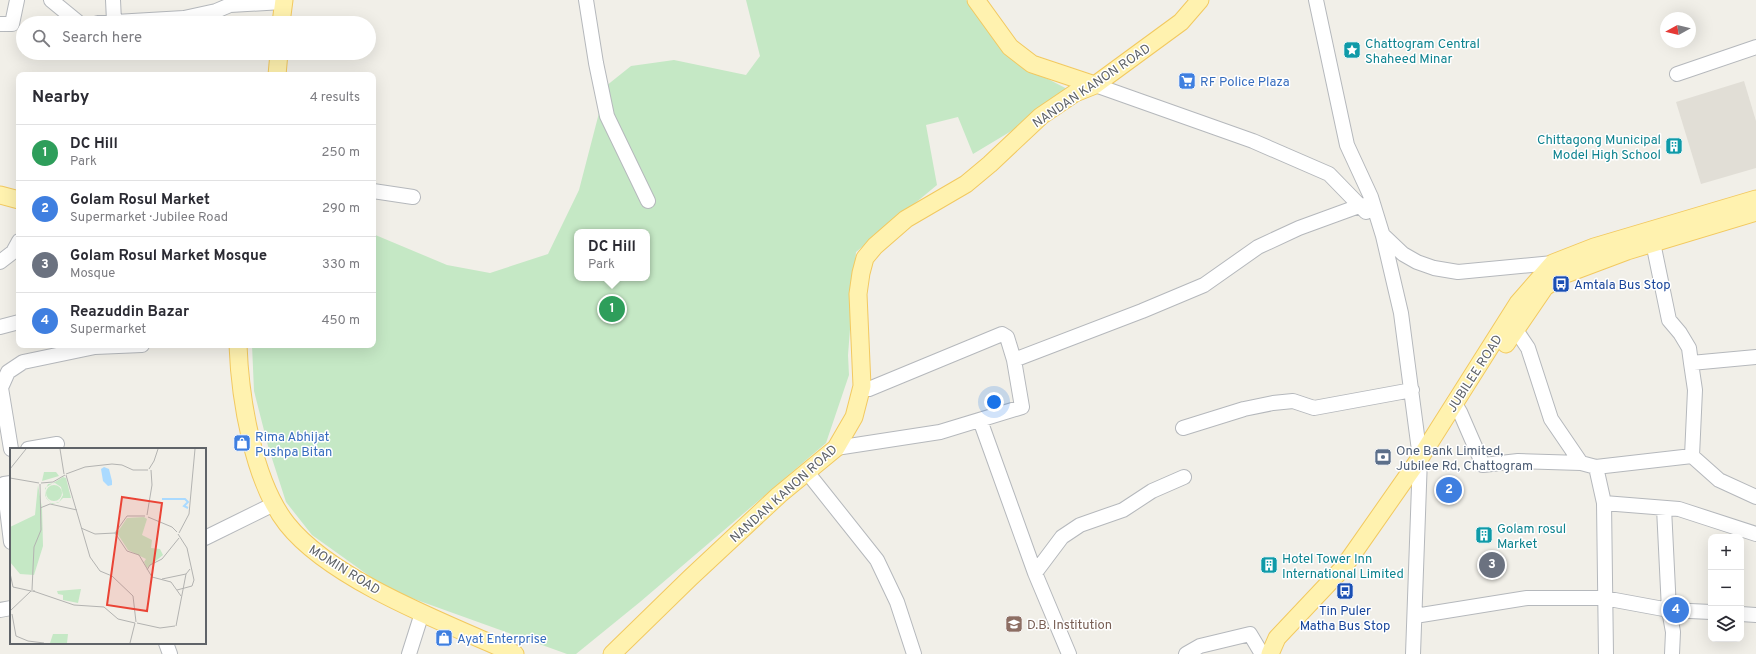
<!DOCTYPE html>
<meta charset="utf-8">
<style>
:root{--surface:#fff;--page:#f2f2f3;--text:#2b2b33;--muted:#7c7c81;--line:#e1e1e2;--accent:#ea580c}
body{margin:0;font-family:Overpass,sans-serif;background:var(--page);color:var(--text)}
.controls{position:absolute;right:12px;bottom:12px;display:grid;overflow:hidden;border-radius:8px;box-shadow:0 4px 16px #0002}
.controls button{width:36px;height:36px;display:grid;place-items:center;padding:0;border:0;border-bottom:1px solid var(--line);background:var(--surface);color:var(--text);font:20px sans-serif}
.compass{position:absolute;left:1660px;top:12px;width:36px;height:36px;border-radius:50%;background:var(--surface);box-shadow:0 4px 16px #0002;rotate:262deg}
.you{position:absolute;left:994px;top:402px;width:14px;height:14px;margin:-10px;border:3px solid #fff;border-radius:50%;background:#1a73e8;box-shadow:0 0 0 6px #1a73e833}
.badge{display:grid;place-items:center;width:26px;height:26px;border-radius:50%;background:var(--accent);color:#fff;font-size:13px;font-weight:700}
.pin{position:absolute;translate:-50% -50%;border:2px solid #fff;box-shadow:0 1px 4px #0006}
.popup{position:absolute;left:574px;top:229px;width:76px;height:52px;box-sizing:border-box;display:grid;place-content:center;border-radius:8px;background:var(--surface);filter:drop-shadow(0 1px 3px #0005);font-size:13px;white-space:nowrap;color:var(--muted)}
.popup b{font-size:15px;color:var(--text)}
.popup::after{content:'';position:absolute;left:50%;top:100%;margin-left:-8px;border:8px solid transparent;border-top-color:var(--surface)}
.list{margin:0;padding:0;list-style:none}
h2{display:flex;justify-content:space-between;align-items:center;height:52px;margin:0;padding:0 16px;font-size:17px}
h2 small{font-size:13px;font-weight:400;color:var(--muted)}
.list li{display:grid;grid-template-columns:26px 1fr auto;gap:12px;align-items:center;box-sizing:border-box;height:56px;padding:0 16px;border-top:1px solid var(--line)}
.list b{display:block;font-size:15px;white-space:nowrap}
.list p{margin:0;font-size:13px;white-space:nowrap;color:var(--muted)}
.list em{font-size:13px;font-style:normal;color:var(--muted)}
.icon{flex:none;width:22px;height:22px;fill:none;stroke:currentColor;stroke-width:2;stroke-linecap:round;stroke-linejoin:round}
.map{position:relative;flex:none;width:1756px;height:654px;overflow:hidden}
.search{position:absolute;background:var(--surface);box-shadow:0 4px 16px #0002;left:16px;top:16px;width:360px;height:44px;display:flex;align-items:center;gap:10px;box-sizing:border-box;padding:0 14px;border-radius:22px;color:var(--muted);font-size:15px}
.panel{position:absolute;background:var(--surface);box-shadow:0 4px 16px #0002;left:16px;top:72px;width:360px;height:276px;border-radius:8px}
.map>svg:first-child{display:block}
.education{fill:#e1ded6}
.green{fill:#c5e8c5;fill-rule:evenodd}
.lines{fill:none;stroke-linecap:round;stroke-linejoin:round}
.minor-casing{stroke:#b5b8bc;stroke-width:16}
.major-casing{stroke:#f2c960;stroke-width:19}
.minor{stroke:#fff;stroke-width:14}
.major{stroke:#fff2af;stroke-width:17}
.labels{text-anchor:middle;stroke-width:3;stroke-linejoin:round;paint-order:stroke}
.culture-label{font-size:13px;fill:#0d838f;stroke:#fff;text-anchor:start}
.shop-label{font-size:13px;fill:#366cbe;stroke:#fff;text-anchor:start}
.street-label{font-size:13px;fill:#5f6368;stroke:#fff}
.transit-label{font-size:13px;fill:#164399;stroke:#fff;text-anchor:start}
.service-label{font-size:13px;fill:#4e5e75;stroke:#fff;text-anchor:start}
.education-label{font-size:13px;fill:#785e54;stroke:#fff;text-anchor:start}
.inset-river{fill:none;stroke:#aadaff;stroke-width:2}
.inset-road{fill:none;stroke:#b3b3b1;stroke-width:1}
.view{fill:#ea4335;fill-opacity:0.15;stroke:#ea4335;stroke-width:2}
.inset-edge{fill:none;stroke:#5f6368;stroke-width:2}
</style>
<div class="map">
<svg width="1756" height="654" viewBox="0 0 1756 654">
<rect width="100%" height="100%" fill="#f1efe8"/>
<path class="education" d="M1744 81 1756 121V168L1701 184 1676 102Z"/>
<path class="green" d="M746 0H966L1017 63 1075 93 973 154 958 117 926 125 937 185 856 252 848 355 849 375 826 443 640 602 576 654H567L389 590 312 535 286 502 268 446 254 391 252 345H373V234L447 265 490 273 548 254 579 190 606 86 631 66 674 60 746 75 760 56ZM577 232H647V278H577Z"/>
<g class="lines">
<defs>
<path id="minor" d="M51 0 79 23
M113 0 114 21
M586 0 596 63 607 116 648 201
M1316 0 1347 145 1371 197 1383 236 1401 313 1420 458 1413 654
M98 23 184 18 216 11 230 5 283 2
M0 24H12L17 0
M1677 74 1756 47
M1095 85 1253 141 1329 174 1366 212
M373 191 413 197
M1651 233 1669 320 1680 333 1689 348 1691 363 1695 390 1692 456
M1383 235 1403 254 1417 262 1434 268 1458 272 1553 263
M0 262 13 252 19 241
M1509 323 1516 330 1528 348 1551 419 1581 463 1596 467 1604 503 1606 654
M0 327 19 322
M1691 363 1756 357
M862 386 869 389 1002 334 1007 337 1014 360
M1 388 11 449
M0 390 8 372 23 362 95 347 142 345
M1454 402 1460 412 1483 465 1518 461 1581 463
M980 420 1035 573 1069 654
M1183 428 1244 409 1273 403 1293 401 1314 408 1412 390
M836 448 940 432 1022 407 1014 360 1142 311 1204 285 1258 247 1299 228 1362 205
M28 449 57 444
M1596 467 1692 456 1719 480 1756 497
M807 472 877 560 897 602 914 654
M11 483 4 484 11 542
M1604 503 1679 509 1756 534
M1664 508 1669 610 1673 632 1672 654
M205 538 274 504
M1035 573 1062 537 1080 525 1123 510 1152 491 1184 477
M0 610 11 608
M1741 614 1756 615
M1415 616 1527 598H1604L1669 610 1711 612
M166 643 170 654
M409 654 422 613
M1186 654 1200 646 1250 634 1262 654"/>
<path id="major" d="M976 0 1010 47 1032 64 1095 85
M281 23 284 0
M277 75 279 53
M0 195 19 200
M1506 344 1545 287 1563 275 1627 251 1756 212
M238 345C240 398 253 481 287 524 332 581 448 624 515 654
M612 654 690 578 779 495 836 448 854 417 862 386 858 294 861 273 865 258 875 246 906 219 966 184 990 164 1041 116 1075 93 1095 85 1181 22 1200 0
M1270 654 1277 638 1343 568 1420 458 1518 303 1553 263 1594 247 1756 199"/>
</defs>
<use href="#minor" class="minor-casing"/>
<use href="#major" class="major-casing"/>
<use href="#minor" class="minor"/>
<use href="#major" class="major"/>
</g>
<defs>
<symbol id="sight-square" viewBox="-11 -11 22 22"><rect x="-9" y="-9" width="18" height="18" rx="4" fill="#0f9aa8" stroke="#fff"/><path d="M0-6L1.8-2.2L6-1.7L2.9 1.2L3.7 5.4L0 3.3L-3.7 5.4L-2.9 1.2L-6-1.7L-1.8-2.2Z" fill="#fff"/></symbol>
<symbol id="supermarket-square" viewBox="-11 -11 22 22"><rect x="-9" y="-9" width="18" height="18" rx="4" fill="#3f7fe0" stroke="#fff"/><path d="M-6-5.5h2.5l.6 2H6L4.5 2H-2.5L-4.4-4H-6ZM-1.5 3.2a1.3 1.3 0 1 0 .1 0ZM3 3.2a1.3 1.3 0 1 0 .1 0Z" fill="#fff"/></symbol>
<symbol id="building-square" viewBox="-11 -11 22 22"><rect x="-9" y="-9" width="18" height="18" rx="4" fill="#0f9aa8" stroke="#fff"/><path d="M-4-6H4V6H1V3H-1V6H-4ZM-2.5-4.3h1.7v1.8h-1.7ZM.8-4.3h1.7v1.8H.8ZM-2.5-1h1.7V.8h-1.7ZM.8-1h1.7V.8H.8Z" fill="#fff"/></symbol>
<symbol id="bus-square" viewBox="-11 -11 22 22"><rect x="-9" y="-9" width="18" height="18" rx="4" fill="#1a4fb4" stroke="#fff"/><path d="M-5-6H5V4H4V6H2V4H-2V6H-4V4H-5ZM-3.5-4V0h7V-4ZM-3.5 1.2v1.5H-2V1.2ZM2 1.2v1.5H3.5V1.2Z" fill="#fff"/></symbol>
<symbol id="shop-square" viewBox="-11 -11 22 22"><rect x="-9" y="-9" width="18" height="18" rx="4" fill="#3f7fe0" stroke="#fff"/><path d="M-5-2.5h2.3a2.7 3.5 0 0 1 5.4 0H5L5.5 6h-11ZM-1.5-2.5h3a1.5 2.3 0 0 0-3 0Z" fill="#fff"/></symbol>
<symbol id="bank-square" viewBox="-11 -11 22 22"><rect x="-9" y="-9" width="18" height="18" rx="4" fill="#5c6f8a" stroke="#fff"/><path d="M-6-4H6V4H-6ZM0-2.3a2.3 2.3 0 1 0 0 4.6a2.3 2.3 0 1 0 0-4.6Z" fill="#fff"/></symbol>
<symbol id="school-square" viewBox="-11 -11 22 22"><rect x="-9" y="-9" width="18" height="18" rx="4" fill="#8d6e63" stroke="#fff"/><path d="M0-5L7-2L0 1L-7-2ZM-4 1L0 2.5L4 1V4Q0 6-4 4Z" fill="#fff"/></symbol>
</defs>
<g fill-rule="evenodd">
<use href="#sight-square" x="1342" y="40" width="20" height="20"/>
<use href="#supermarket-square" x="1177" y="71" width="20" height="20"/>
<use href="#building-square" x="1664" y="136" width="20" height="20"/>
<use href="#bus-square" x="1551" y="274" width="20" height="20"/>
<use href="#shop-square" x="232" y="433" width="20" height="20"/>
<use href="#bank-square" x="1373" y="447" width="20" height="20"/>
<use href="#building-square" x="1474" y="525" width="20" height="20"/>
<use href="#building-square" x="1259" y="555" width="20" height="20"/>
<use href="#bus-square" x="1335" y="581" width="20" height="20"/>
<use href="#school-square" x="1004" y="614" width="20" height="20"/>
<use href="#shop-square" x="434" y="628" width="20" height="20"/>
</g>
<g class="labels">
<g class="culture-label">
<text x="1365" y="48">Chattogram Central<tspan x="1365" dy="15">Shaheed Minar</tspan></text>
<text x="1661" y="144" text-anchor="end">Chittagong Municipal<tspan x="1661" dy="15">Model High School</tspan></text>
<text x="1497" y="533">Golam rosul<tspan x="1497" dy="15">Market</tspan></text>
<text x="1282" y="563">Hotel Tower Inn<tspan x="1282" dy="15">International Limited</tspan></text>
</g>
<g class="shop-label">
<text x="1200" y="86">RF Police Plaza</text>
<text x="255" y="441">Rima Abhijat<tspan x="255" dy="15">Pushpa Bitan</tspan></text>
<text x="457" y="643">Ayat Enterprise</text>
</g>
<g class="street-label">
<text transform="translate(1091 85) rotate(-34)" y="5">NANDAN KANON ROAD</text>
<text transform="translate(1474 373) rotate(-57)" y="5">JUBILEE ROAD</text>
<text transform="translate(783 493) rotate(-42)" y="5">NANDAN KANON ROAD</text>
<text transform="translate(345 569) rotate(32)" y="5">MOMIN ROAD</text>
</g>
<g class="transit-label">
<text x="1574" y="289">Amtala Bus Stop</text>
<text x="1345" y="615" text-anchor="middle">Tin Puler<tspan x="1345" dy="15">Matha Bus Stop</tspan></text>
</g>
<g class="service-label">
<text x="1396" y="455">One Bank Limited,<tspan x="1396" dy="15">Jubilee Rd, Chattogram</tspan></text>
</g>
<g class="education-label">
<text x="1027" y="629">D.B. Institution</text>
</g>
</g>
<g transform="translate(10 448)">
<rect width="196" height="196" fill="#f1efe8"/>
<path d="M34 24H46L49 28 32 33ZM53 29 56 30 61 50H53L48 55H41L35 48V40ZM45 35 51 39 53 47 49 54 42 56 36 50 35 42 38 36ZM28 37 32 60 33 98 24 127 10 126 0 114V79L25 67ZM36 45a8 8 0 1 1 16 0a8 8 0 1 1-16 0ZM134 69 137 71 132 87 142 92 141 100 150 101 153 107 137 120 134 114 136 111 118 102 107 85 117 70ZM71 141 68 155 53 152V147L48 146 47 143ZM43 186H58L57 195H40Z" fill="#c5e8c5" fill-rule="evenodd"/>
<path d="M94 19 99 21 102 33V37L98 38 93 33 91 21Z" fill="#aadaff"/>
<path class="inset-river" d="M152 51H175L178 54 174 58 178 60"/>
<path class="inset-road" d="M50 1 54 26M0 21 16 1M139 21 144 13 148 1M56 26 75 19 102 16 112 17 123 22H138M56 27 80 109 90 123 102 128 123 148 126 174M0 30 29 35M31 35 43 34 55 27M30 60 40 56 67 62M137 67 142 37 141 22M138 69 162 79 167 84M71 80 85 86 105 85M105 85 117 103 129 107 142 129 161 134 171 148M105 85 117 68H135M169 85 179 66 185 1M137 122 140 117 152 111 169 90M0 125 3 139 21 143M152 131 176 126M22 142 24 99 31 82 30 36M167 142 182 138 184 132 177 100 168 86M23 143 64 157 94 159 108 171 125 175M0 163 21 143H25M2 166 6 188 18 193 34 195M127 175 150 180 165 178M166 178 176 126 180 121M120 195 125 175"/>
<path class="view" d="M112 49 152 55 137 163 97 157Z"/>
<rect width="196" height="196" class="inset-edge"/>
</g>
</svg>
<div class="controls">
<button>+</button>
<button>−</button>
<button><svg class="icon" aria-label="layers" viewBox="0 0 24 24"><path d="M12 4l9 5-9 5-9-5zM3 14l9 5 9-5"/></svg></button>
</div>
<svg class="compass" viewBox="-18 -18 36 36"><path d="M0-13l5 13h-10z" fill="#e53935"/><path d="M0 13l5-13h-10z" fill="#7c7c81"/></svg>
<div class="you"></div>
<div class="pin badge" style="left:612px;top:309px;background:#2e9e5b">1</div>
<div class="popup"><b>DC Hill</b>Park</div>
<div class="pin badge" style="left:1449px;top:490px;background:#3f7fe0">2</div>
<div class="pin badge" style="left:1492px;top:565px;background:#6b7280">3</div>
<div class="pin badge" style="left:1676px;top:610px;background:#3f7fe0">4</div>
<div class="search"><svg class="icon" aria-label="search" viewBox="0 0 24 24"><circle cx="10" cy="10" r="6"/><path d="M15 15l6 6"/></svg>Search here</div>
<section class="panel">
<h2>Nearby<small>4 results</small></h2>
<ul class="list">
<li><span class="badge" style="background:#2e9e5b">1</span><div><b>DC Hill</b><p>Park</p></div><em>250 m</em></li>
<li><span class="badge" style="background:#3f7fe0">2</span><div><b>Golam Rosul Market</b><p>Supermarket · Jubilee Road</p></div><em>290 m</em></li>
<li><span class="badge" style="background:#6b7280">3</span><div><b>Golam Rosul Market Mosque</b><p>Mosque</p></div><em>330 m</em></li>
<li><span class="badge" style="background:#3f7fe0">4</span><div><b>Reazuddin Bazar</b><p>Supermarket</p></div><em>450 m</em></li>
</ul>
</section>
</div>
